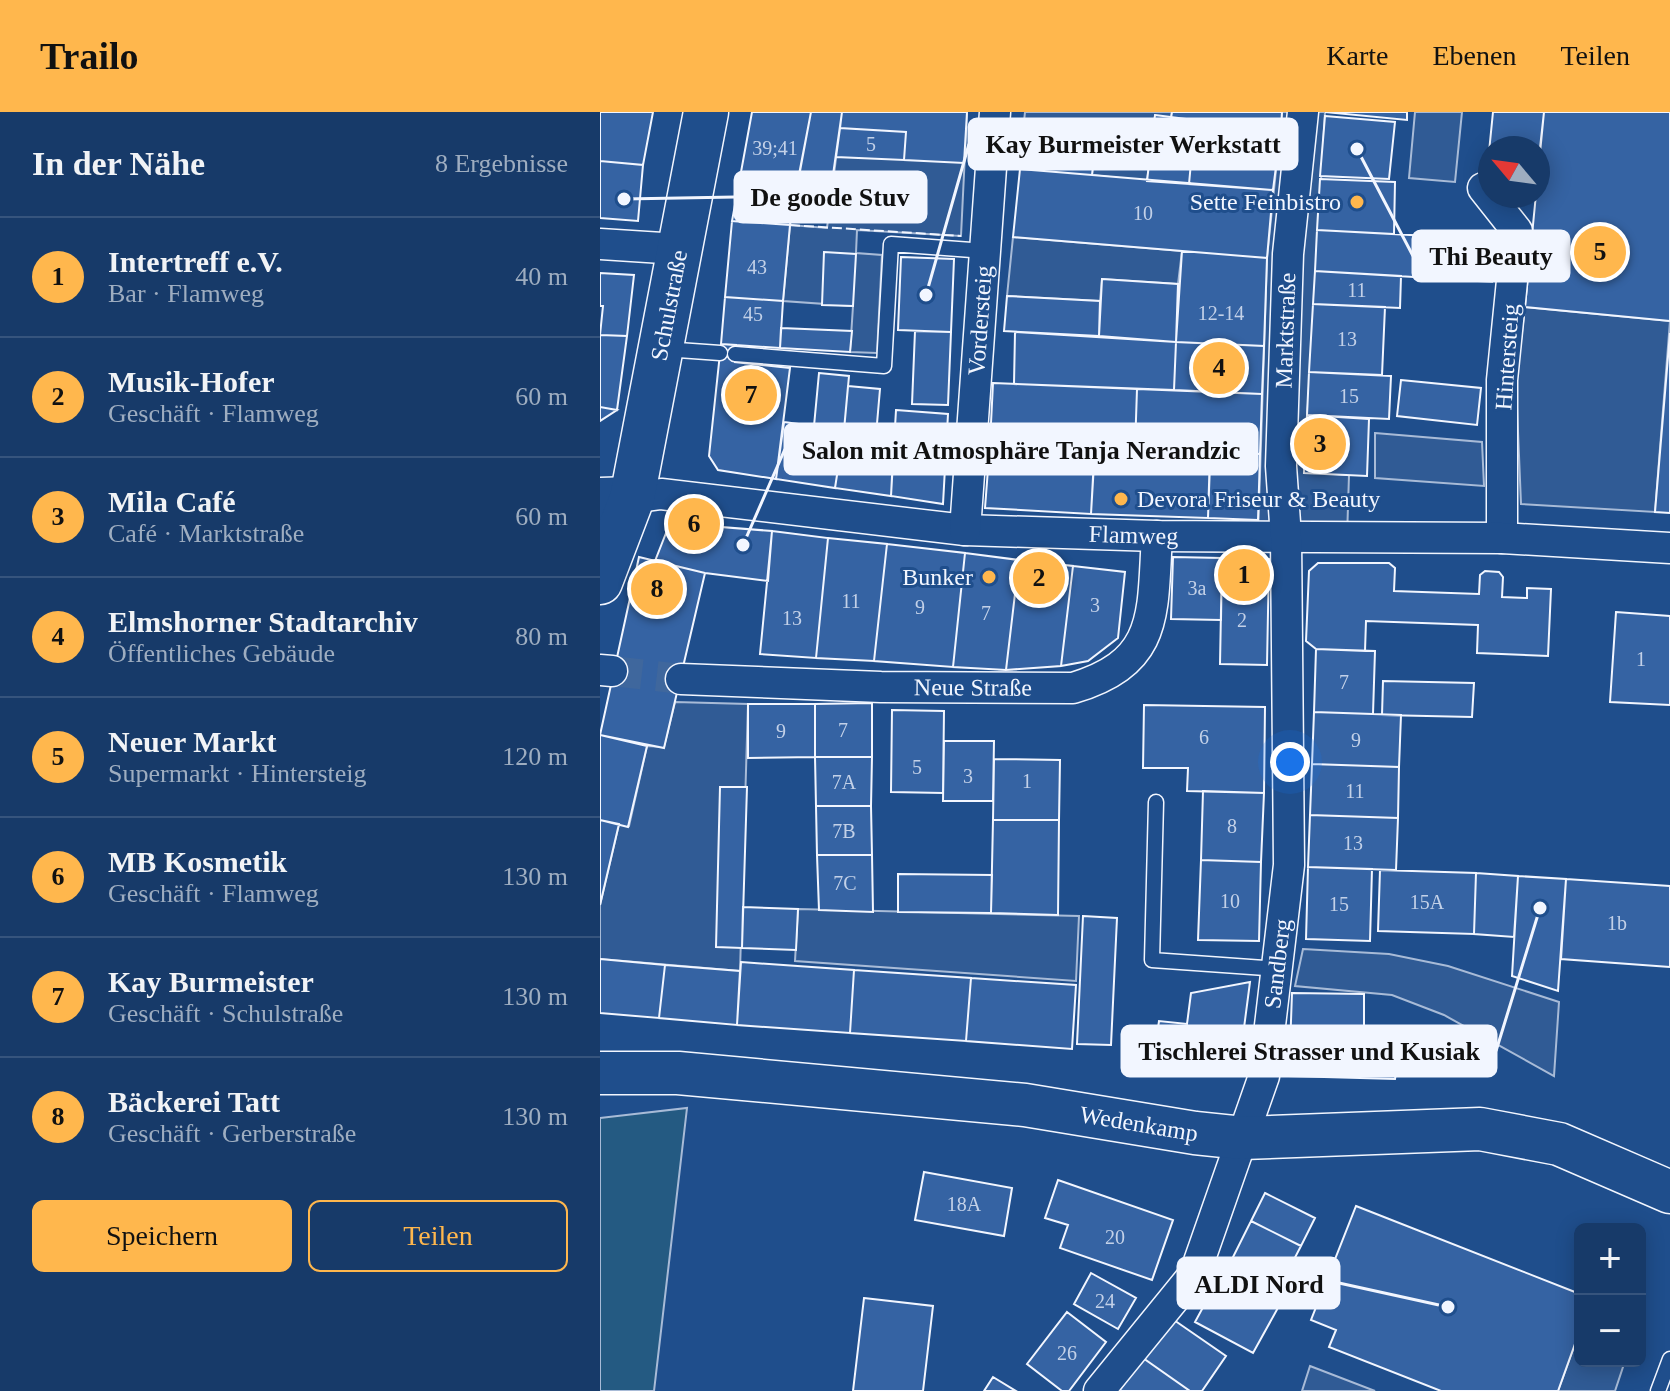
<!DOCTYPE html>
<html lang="de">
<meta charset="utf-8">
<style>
:root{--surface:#173a69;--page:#244571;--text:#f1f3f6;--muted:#9eadc0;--line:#36547d;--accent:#ffb74d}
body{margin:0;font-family:"Times New Roman",serif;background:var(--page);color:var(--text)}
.controls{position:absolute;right:24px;bottom:24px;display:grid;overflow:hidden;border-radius:12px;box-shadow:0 4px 20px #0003}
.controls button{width:72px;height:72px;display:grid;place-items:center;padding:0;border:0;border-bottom:2px solid var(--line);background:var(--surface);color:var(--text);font:40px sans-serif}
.compass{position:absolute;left:878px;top:24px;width:72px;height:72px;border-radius:50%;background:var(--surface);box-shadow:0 4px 20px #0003;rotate:299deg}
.you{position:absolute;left:690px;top:650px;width:28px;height:28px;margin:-20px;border:6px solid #fff;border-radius:50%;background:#1a73e8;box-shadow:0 0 0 12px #1a73e833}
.badge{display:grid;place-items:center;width:52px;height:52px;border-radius:50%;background:var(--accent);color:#111;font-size:26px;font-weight:700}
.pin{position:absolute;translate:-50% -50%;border:4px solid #fff;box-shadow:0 2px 8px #0006}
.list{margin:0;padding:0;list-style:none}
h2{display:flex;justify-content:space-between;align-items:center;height:104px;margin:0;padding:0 32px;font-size:34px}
h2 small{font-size:26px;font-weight:400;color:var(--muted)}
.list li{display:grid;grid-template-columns:52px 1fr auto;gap:24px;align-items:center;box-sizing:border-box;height:120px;padding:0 32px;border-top:2px solid var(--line)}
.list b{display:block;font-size:30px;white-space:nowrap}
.list p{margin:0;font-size:26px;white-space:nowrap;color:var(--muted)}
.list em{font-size:26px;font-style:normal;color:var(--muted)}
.actions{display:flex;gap:16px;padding:24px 32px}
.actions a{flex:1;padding:18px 0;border:2px solid var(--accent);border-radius:12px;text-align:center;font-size:28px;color:var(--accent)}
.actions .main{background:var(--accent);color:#111}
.map{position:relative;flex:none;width:1070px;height:1279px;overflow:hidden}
header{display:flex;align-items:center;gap:48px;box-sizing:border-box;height:112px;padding:0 40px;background:var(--accent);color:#111}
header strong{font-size:38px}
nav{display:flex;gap:44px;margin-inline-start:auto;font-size:28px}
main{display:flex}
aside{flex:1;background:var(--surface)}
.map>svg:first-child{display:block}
.green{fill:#245a82;stroke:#a8bbd7;stroke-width:2}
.parking{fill:#305b95;stroke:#a8bbd7;stroke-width:2}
.building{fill:#3563a3;stroke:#f2f6ff;stroke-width:2}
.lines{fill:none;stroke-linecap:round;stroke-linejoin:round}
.street-tunnel{stroke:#3f679d;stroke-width:30;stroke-dasharray:30 15;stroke-linecap:butt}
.lane-casing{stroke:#f2f6ff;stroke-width:17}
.street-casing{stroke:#f2f6ff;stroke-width:33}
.secondary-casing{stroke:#f2f6ff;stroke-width:45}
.primary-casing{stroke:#f2f6ff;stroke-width:47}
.lane{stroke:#1f4e8c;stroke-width:14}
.street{stroke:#1f4e8c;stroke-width:30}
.secondary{stroke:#1f4e8c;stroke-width:42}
.primary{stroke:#1f4e8c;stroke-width:44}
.fence{stroke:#f2f6ff;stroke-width:2;stroke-dasharray:10 4;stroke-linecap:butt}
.poi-dot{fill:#ffb74d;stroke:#1f4e8c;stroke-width:3}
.labels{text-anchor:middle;stroke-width:6;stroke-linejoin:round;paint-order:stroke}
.number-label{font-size:20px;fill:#c3d1e8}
.poi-label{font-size:24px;fill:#f2f6ff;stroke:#1f4e8c;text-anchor:end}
.street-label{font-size:24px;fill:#f2f6ff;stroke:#1f4e8c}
.leader{fill:none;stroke:#f2f6ff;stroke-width:3}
.callout-dot{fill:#f2f6ff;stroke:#1f4e8c;stroke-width:3}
.callout{fill:#f2f6ff;stroke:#f2f6ff;stroke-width:3}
.callout-label{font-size:26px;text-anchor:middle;font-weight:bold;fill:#111}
</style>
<header>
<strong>Trailo</strong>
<nav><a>Karte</a><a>Ebenen</a><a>Teilen</a></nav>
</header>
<main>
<aside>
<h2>In der Nähe<small>8 Ergebnisse</small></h2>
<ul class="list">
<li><span class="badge">1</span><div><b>Intertreff e.V.</b><p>Bar · Flamweg</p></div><em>40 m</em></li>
<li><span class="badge">2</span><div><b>Musik-Hofer</b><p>Geschäft · Flamweg</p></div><em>60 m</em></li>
<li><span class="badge">3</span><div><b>Mila Café</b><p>Café · Marktstraße</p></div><em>60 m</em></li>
<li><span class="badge">4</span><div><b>Elmshorner Stadtarchiv</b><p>Öffentliches Gebäude</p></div><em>80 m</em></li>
<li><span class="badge">5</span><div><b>Neuer Markt</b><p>Supermarkt · Hintersteig</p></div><em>120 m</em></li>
<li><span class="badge">6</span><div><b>MB Kosmetik</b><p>Geschäft · Flamweg</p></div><em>130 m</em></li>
<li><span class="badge">7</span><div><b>Kay Burmeister</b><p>Geschäft · Schulstraße</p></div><em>130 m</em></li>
<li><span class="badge">8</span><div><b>Bäckerei Tatt</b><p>Geschäft · Gerberstraße</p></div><em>130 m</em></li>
</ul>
<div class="actions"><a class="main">Speichern</a><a>Teilen</a></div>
</aside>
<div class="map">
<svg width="1070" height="1279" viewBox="0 0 1070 1279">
<rect width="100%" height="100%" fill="#1f4e8c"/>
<path class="green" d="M87 996 54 1279H0V1006Z"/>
<path class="parking" d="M242 0H367L361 124 257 118 256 141 282 143 277 241 250 240 253 194 183 189 190 113 227 116Z
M425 0H572L571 6 555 4 547 69 492 63 496 26 423 19Z
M682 0H725L704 360 749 363 747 426 658 424 667 146Z
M815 0H862L855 70 809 66Z
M413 125 582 139 578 172 502 167 500 189 407 184Z
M866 126 895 128 892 170 863 168Z
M925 195 1070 209 1055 400 921 392 916 271Z
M775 321 882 330 884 374 775 366Z
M75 590 148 592 140 859 0 847V793L19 712 29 714 47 634 64 635Z
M198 797 479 804 476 869 195 849Z
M703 837 789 842 848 854 959 890 954 964 844 903 792 883 695 874Z
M980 1218V1249H1025L1015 1279H958Z
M710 1254 775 1279H702Z"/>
<path class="building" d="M0 0H53L43 53 0 49Z
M152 0H211L190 113 132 109Z
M211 0H242L231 77 197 73Z
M242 0H367L364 51 304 48 306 20 240 16Z
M572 0H682L681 16 571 6Z
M725 0H807V8Z
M893 0H944L939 45 938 36H890L889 40Z
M944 0H1070V209L925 195Z
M555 3 595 8 589 72 547 69Z
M725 4 795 10 789 67 720 64Z
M595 8 681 16 673 78 589 72Z
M240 16 306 20 304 48 236 45Z
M423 19 496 26 492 63 420 57Z
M0 49 43 53 38 109 0 106Z
M420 57 673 78 667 146 413 125Z
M720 67 795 70 794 122 717 118Z
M132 109 190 113 183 189 125 185Z
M717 118 866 126 863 168 715 159Z
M582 139 667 146 664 234 576 230Z
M224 140 256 142 253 194 222 193Z
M301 145 354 147 351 220 298 218Z
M715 159 801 164 800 196 713 192Z
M0 161 34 163 27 224 0 223 3 194H0Z
M502 167 578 172 576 230 499 224Z
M407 184 500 189 499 224 404 219Z
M125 185 183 189 180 236 121 232Z
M713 192 785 195 782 263 709 260Z
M181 216 252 219 250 240 180 236Z
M315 219 351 220 348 293 312 292Z
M415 220 576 230 574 278 414 272Z
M1070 221V401L1055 400Z
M0 223 27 224 17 298 0 295Z
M576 230 664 234 662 282 574 278Z
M121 232 136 233 135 250 190 256 176 367 118 358 109 344Z
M709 260 791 264 789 307 707 303Z
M219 261 249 264 244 318 214 314Z
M801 268 881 276 877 313 797 304Z
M393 271 537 277 535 337 390 331Z
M248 274 280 277 276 323 244 318Z
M537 277 662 282 660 342 535 337Z
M0 295 17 298 0 309Z
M296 298 348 302 343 392 291 384Z
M707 303 769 307 767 364 704 361Z
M184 310 244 318 235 376 176 367Z
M244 318 294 325 291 384 235 376Z
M390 331 495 335 491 402 385 396Z
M610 340 660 342 658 408 608 406Z
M494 347 610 352 608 406 491 402Z
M70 411 172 419 168 469 105 461 55 449Z
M172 419 228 426 216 546 160 542Z
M228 426 287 432 274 549 216 546Z
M287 432 365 441 353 555 274 549Z
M365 441 419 448 406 558 353 555Z
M39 445 105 461 64 636 0 623Z
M573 445 622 446 621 508 571 507Z
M622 446 669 447 667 553 620 552Z
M419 448 473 454 461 554 406 558Z
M718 451H789L795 456 794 479 879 482 880 463 885 459 899 460 903 465 902 485 927 486V476L951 477 948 544 877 541 878 513 766 509 765 539 716 537 706 529 709 459Z
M473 454 525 460 518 526 488 549 461 554Z
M1016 500 1070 504V593L1010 590Z
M716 537 775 539 773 602 714 600Z
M783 569 874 571 872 605 782 603Z
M272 591V645H215V592Z
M148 592H215V645L148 646Z
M544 593 665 595 664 681 587 679 588 656H543Z
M292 598 344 599 343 681 291 680Z
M714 600 801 603 799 655 712 652Z
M0 623 47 634 28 715 0 708Z
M344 629H394L393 689H343Z
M215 645H272L271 694H216Z
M394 647 460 648 459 708H393Z
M712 652 799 655 798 706 710 703Z
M120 675H147L142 836 116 835Z
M603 679 664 681 661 750 601 748Z
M216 694H271L272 743H217Z
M710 703 798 706 796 758 708 755Z
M0 708 19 712 0 793Z
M393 708H459L458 803 391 801Z
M217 743H272L273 800 219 798Z
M601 748 661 750 659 829 598 828Z
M708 755 772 757 770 829 706 827Z
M780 758 876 761 874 822 778 819Z
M876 761 918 764 914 825 874 822Z
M298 762 392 763 391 801 298 800Z
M918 764 966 767 958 879 912 864Z
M966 767 1070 774V855L961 847Z
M143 795 198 797 196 838 142 836Z
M483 804 517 806 511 933 477 932Z
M0 847 65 853 59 906 0 901Z
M141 850 254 858 250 921 137 913Z
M65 853 140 859 137 913 59 906Z
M254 858 371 866 366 929 250 921Z
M371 866 476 873 472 937 366 929Z
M650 870 639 954 554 943 559 909 587 912 591 881Z
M692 881 764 882V915L802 929 795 967 689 964Z
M324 1060 412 1076 404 1124 315 1108Z
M458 1068 573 1108 552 1168 460 1136 468 1113 445 1106Z
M665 1081 715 1106 701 1134 651 1109Z
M756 1094 980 1182V1218L958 1279H841L729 1235 736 1218 711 1208Z
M651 1109 701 1134 676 1182 627 1157Z
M491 1161 536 1186 518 1217 474 1192Z
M621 1162 679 1194 653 1241 595 1210Z
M264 1186 333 1194 323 1279H253Z
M467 1200 506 1230 469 1279H462L427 1252Z
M571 1206 626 1244 602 1279H590L543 1246Z
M543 1246 590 1279H519Z
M393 1265 416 1279H384Z"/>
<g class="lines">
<path class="street-tunnel" d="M12 559 81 567"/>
<defs>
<path id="lane" d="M64 237 120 241
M135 242 284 254 291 132 385 139
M556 690 552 848 678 857
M1058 1279 1070 1247"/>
<g id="street">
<path d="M883 76 917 119 902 268V426"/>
<path d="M0 132 78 137"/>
<path id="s1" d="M32 386 61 382 365 418 557 424 902 426 1070 436"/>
<path id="s2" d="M365 418 395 0"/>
<path d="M0 558 12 559"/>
<path id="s3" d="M81 567 281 575 473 576C560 550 552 501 557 424"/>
<path id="s4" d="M499 1279 595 1161 664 964 689 753 686 425 681 354 688 142 703 0"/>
</g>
<g id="secondary">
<path d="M0 387 32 386"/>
<path id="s5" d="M0 961H78L425 993 595 1021 643 1026 880 1017 959 1032 1070 1080"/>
</g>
<g id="primary">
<path id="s6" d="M0 470 32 386 106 0"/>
</g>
</defs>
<use href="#lane" class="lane-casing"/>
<use href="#street" class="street-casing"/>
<use href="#secondary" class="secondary-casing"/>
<use href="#primary" class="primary-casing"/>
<use href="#lane" class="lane"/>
<use href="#street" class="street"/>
<use href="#secondary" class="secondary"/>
<use href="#primary" class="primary"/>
<path class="fence" d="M190 113 361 124"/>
</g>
<g class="poi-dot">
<circle cx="757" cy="90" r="8"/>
<circle cx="521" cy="387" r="8"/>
<circle cx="389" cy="465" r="8"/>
</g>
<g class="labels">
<g class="number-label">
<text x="271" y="39">5</text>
<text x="175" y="43">39;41</text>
<text x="543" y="108">10</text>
<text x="157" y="162">43</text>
<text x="757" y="185">11</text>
<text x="621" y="208">12-14</text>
<text x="153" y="209">45</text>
<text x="747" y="234">13</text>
<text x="749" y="291">15</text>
<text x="597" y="483">3a</text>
<text x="251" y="496">11</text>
<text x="495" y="500">3</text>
<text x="320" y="502">9</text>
<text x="386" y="508">7</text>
<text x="192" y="513">13</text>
<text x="642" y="515">2</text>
<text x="1041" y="554">1</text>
<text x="744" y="577">7</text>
<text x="243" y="625">7</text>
<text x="181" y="626">9</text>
<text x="604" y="632">6</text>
<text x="756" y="635">9</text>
<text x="317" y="662">5</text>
<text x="368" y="671">3</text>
<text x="427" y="676">1</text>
<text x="244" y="677">7A</text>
<text x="755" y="686">11</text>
<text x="632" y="721">8</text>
<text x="244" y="726">7B</text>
<text x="753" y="738">13</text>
<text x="245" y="778">7C</text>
<text x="630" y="796">10</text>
<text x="827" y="797">15A</text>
<text x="739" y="799">15</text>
<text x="1017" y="818">1b</text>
<text x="364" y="1099">18A</text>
<text x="515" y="1132">20</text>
<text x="505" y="1196">24</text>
<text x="467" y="1248">26</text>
</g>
<g class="poi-label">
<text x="741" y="98">Sette Feinbistro</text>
<text x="537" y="395" text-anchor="start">Devora Friseur &amp; Beauty</text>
<text x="373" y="473">Bunker</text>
</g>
<g class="street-label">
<text dy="8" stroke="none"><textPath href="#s6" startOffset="286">Schulstraße</textPath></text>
<text dy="8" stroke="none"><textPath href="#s2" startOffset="210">Vordersteig</textPath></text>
<text dy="8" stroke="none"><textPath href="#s4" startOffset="1108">Marktstraße</textPath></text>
<text transform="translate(907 245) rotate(-86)" y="8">Hintersteig</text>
<text dy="8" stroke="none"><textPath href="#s1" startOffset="504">Flamweg</textPath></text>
<text dy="8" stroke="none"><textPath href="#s3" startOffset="292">Neue Straße</textPath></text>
<text dy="8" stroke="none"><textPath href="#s4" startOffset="474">Sandberg</textPath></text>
<text dy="8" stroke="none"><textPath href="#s5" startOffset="542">Wedenkamp</textPath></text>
</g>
</g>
<path class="leader" d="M326 183L369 32M24 87L135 85M757 37L813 144M143 433L185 337M940 796L896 939M848 1195L739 1171"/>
<g class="callout-dot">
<circle cx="326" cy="183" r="8"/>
<circle cx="24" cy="87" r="8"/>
<circle cx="757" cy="37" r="8"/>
<circle cx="143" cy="433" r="8"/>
<circle cx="940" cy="796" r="8"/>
<circle cx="848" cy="1195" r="8"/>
</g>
<g class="callout">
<rect x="369" y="7" width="328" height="50" rx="8"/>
<rect x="135" y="60" width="191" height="50" rx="8"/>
<rect x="813" y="119" width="156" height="50" rx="8"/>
<rect x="185" y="312" width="472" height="50" rx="8"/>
<rect x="522" y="914" width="374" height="50" rx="8"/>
<rect x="578" y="1146" width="161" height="50" rx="8"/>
</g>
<g class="callout-label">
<text x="533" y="41">Kay Burmeister Werkstatt</text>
<text x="230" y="94">De goode Stuv</text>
<text x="891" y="153">Thi Beauty</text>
<text x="421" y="347">Salon mit Atmosphäre Tanja Nerandzic</text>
<text x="709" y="948">Tischlerei Strasser und Kusiak</text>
<text x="659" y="1181">ALDI Nord</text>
</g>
</svg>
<div class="controls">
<button>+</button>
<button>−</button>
</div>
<svg class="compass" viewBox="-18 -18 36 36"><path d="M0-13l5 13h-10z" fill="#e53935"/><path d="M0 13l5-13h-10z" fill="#9eadc0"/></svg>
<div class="you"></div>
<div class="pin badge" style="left:644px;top:463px">1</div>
<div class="pin badge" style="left:439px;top:466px">2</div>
<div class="pin badge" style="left:720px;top:332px">3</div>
<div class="pin badge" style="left:619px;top:256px">4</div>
<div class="pin badge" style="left:1000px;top:140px">5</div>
<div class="pin badge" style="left:94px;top:412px">6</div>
<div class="pin badge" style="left:151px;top:283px">7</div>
<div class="pin badge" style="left:57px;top:477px">8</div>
</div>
</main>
